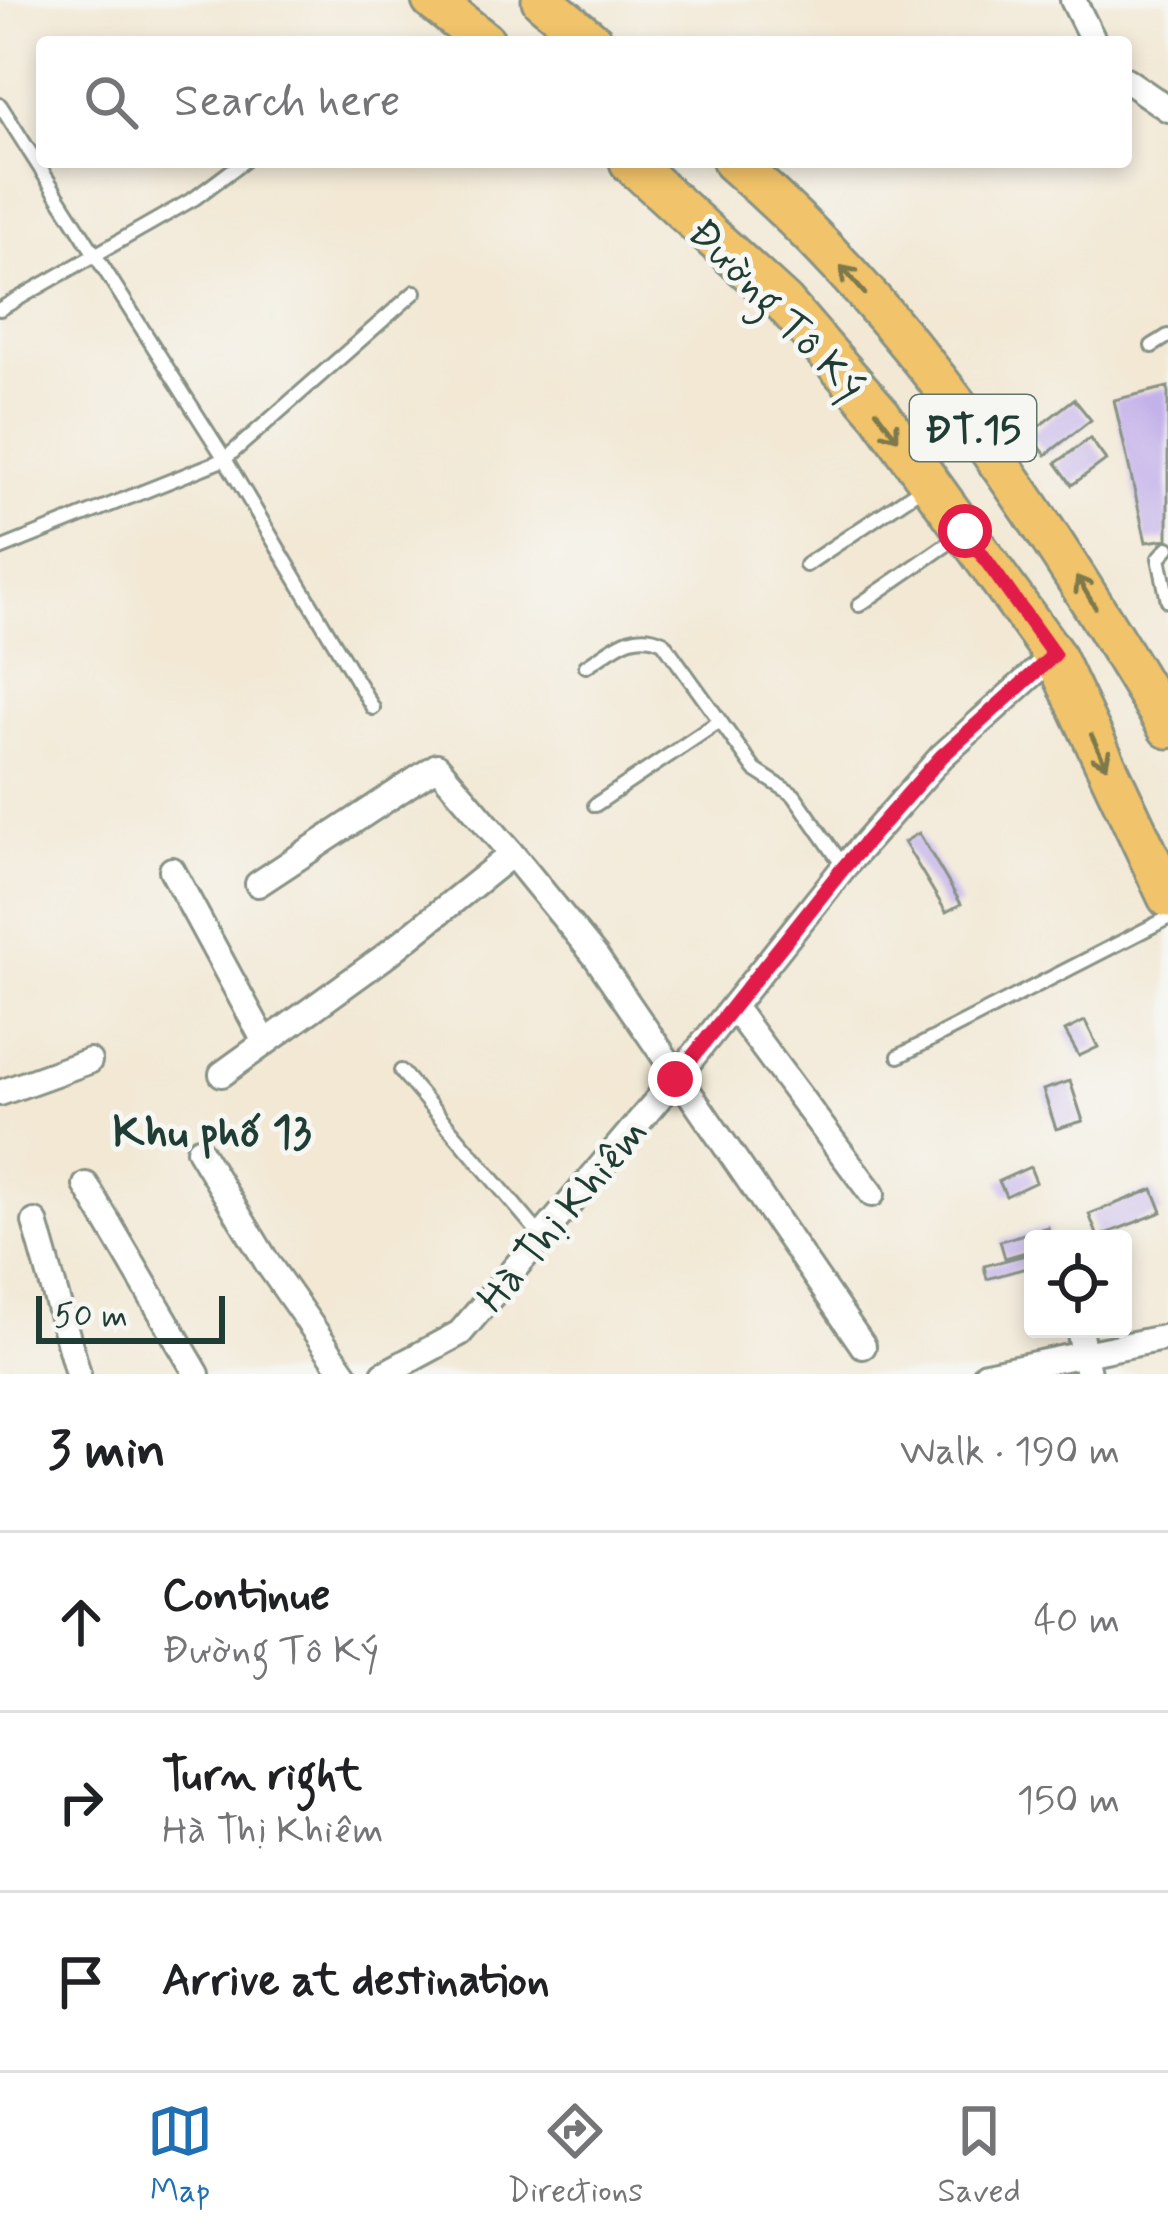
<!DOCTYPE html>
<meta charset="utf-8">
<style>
:root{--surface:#fff;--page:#f6f6f6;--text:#202124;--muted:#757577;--line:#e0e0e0;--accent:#1f6fb2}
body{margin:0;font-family:Mynerve,sans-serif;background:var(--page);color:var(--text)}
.controls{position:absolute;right:36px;bottom:36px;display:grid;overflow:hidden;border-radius:12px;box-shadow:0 6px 18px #0003}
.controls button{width:108px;height:108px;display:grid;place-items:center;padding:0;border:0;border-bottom:3px solid var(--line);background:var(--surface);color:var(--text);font:60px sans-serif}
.scale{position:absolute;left:36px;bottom:30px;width:189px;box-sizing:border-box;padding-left:12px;border:6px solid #1f3d34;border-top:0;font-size:33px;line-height:42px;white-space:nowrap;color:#1f3d34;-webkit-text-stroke:9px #f6f6f2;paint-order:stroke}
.stop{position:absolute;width:36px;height:36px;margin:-27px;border:9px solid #e11d48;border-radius:50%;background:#fff}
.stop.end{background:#e11d48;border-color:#fff;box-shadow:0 3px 12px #0008}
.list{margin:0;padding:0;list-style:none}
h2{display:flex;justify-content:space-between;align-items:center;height:156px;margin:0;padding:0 48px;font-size:51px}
h2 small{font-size:39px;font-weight:400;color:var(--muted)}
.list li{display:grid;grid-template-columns:78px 1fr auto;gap:36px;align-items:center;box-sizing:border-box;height:180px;padding:0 48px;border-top:3px solid var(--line)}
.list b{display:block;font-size:45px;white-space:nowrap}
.list p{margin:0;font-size:39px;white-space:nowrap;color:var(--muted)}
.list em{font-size:39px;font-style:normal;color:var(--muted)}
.icon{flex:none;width:66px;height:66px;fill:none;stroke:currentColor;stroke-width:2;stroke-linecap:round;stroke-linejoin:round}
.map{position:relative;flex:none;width:1168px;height:1374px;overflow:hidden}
.search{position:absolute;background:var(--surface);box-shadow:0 6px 18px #0003;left:36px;right:36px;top:36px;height:132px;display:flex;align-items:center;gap:30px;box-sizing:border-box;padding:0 42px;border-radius:12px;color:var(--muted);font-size:45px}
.sheet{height:696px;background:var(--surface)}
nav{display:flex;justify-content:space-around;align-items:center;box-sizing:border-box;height:168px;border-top:3px solid var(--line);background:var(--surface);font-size:33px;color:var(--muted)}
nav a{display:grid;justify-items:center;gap:6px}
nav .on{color:var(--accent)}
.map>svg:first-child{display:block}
.building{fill:#c3b1ea}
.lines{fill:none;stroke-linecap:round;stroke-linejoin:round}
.lane-casing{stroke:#889284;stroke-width:18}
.street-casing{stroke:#889284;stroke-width:30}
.primary-casing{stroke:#889284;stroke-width:45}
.lane{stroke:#fff;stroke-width:12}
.street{stroke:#fff;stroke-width:24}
.primary{stroke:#f1c36a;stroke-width:39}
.oneway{stroke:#7d794c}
.route{stroke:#e11d48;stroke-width:15}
.labels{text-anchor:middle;stroke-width:10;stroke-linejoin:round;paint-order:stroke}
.shield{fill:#f6f6f2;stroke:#60746d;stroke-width:3}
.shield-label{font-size:39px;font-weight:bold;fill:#1f3d34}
.street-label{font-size:42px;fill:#1f3d34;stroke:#f6f6f2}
.neighbourhood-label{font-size:45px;font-weight:bold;fill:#1f3d34;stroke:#f6f6f2}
</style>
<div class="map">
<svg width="1168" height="1374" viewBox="0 0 1168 1374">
<rect width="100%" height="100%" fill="#f6f6f2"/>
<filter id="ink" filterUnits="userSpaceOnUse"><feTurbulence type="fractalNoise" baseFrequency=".00833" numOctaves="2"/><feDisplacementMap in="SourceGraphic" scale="24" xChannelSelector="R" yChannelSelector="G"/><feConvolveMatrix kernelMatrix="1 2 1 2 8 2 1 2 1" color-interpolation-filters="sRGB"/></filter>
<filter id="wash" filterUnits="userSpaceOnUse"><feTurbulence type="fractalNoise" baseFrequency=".004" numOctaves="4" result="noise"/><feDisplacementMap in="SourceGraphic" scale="48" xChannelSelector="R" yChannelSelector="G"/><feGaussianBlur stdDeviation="2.7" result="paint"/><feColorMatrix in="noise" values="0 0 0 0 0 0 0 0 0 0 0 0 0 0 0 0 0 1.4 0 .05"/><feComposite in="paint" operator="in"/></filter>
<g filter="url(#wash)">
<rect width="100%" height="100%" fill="#f2e8d4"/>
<g id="blocks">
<path class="building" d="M1168 387V539L1146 542 1114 400Z
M1074 399 1091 420 1046 455 1029 434Z
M1090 438 1106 460 1072 485 1056 463Z
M919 833 961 904 946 912 904 842Z
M1085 1021 1098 1047 1079 1056 1065 1031Z
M1070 1081 1083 1121 1056 1129 1043 1090Z
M1030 1167 1036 1182 1006 1196 999 1181Z
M1153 1189 1162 1212 1098 1237 1089 1214Z
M1048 1227 1051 1239H1033V1250L1005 1258 1000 1241Z
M1033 1253V1266L987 1279 984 1266Z"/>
</g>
</g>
<g filter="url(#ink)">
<use href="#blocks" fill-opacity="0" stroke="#889284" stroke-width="3"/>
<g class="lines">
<defs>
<path id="lane" d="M0 105 225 459 0 549
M0 309 195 198 243 162
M1152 346 1168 336
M1168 548 1159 558 1168 601
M806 565 923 487
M859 605 959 536
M586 666C612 650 632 627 663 642L720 721 595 805
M373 708 225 459 415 292
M720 721 755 770 794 795 844 867
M899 1056 1168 918
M401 1071 542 1237"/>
<path id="street" d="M1073 0 1094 42
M1126 80 1168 109
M172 870 264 1040
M258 884 437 766 512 854
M733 1007 872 1194
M222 1074 384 957 512 854 596 957 863 1346
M0 1093 89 1061
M199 1150 268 1264 345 1374
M86 1185 197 1374
M35 1222 78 1374
M1079 1329 1088 1374
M384 1374 460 1333 675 1079 844 867 942 756 1054 655
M986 1374 1168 1337"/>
<path id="primary" d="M432 0 485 42
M542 0 593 42
M630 162 784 303 880 414 1054 655 1168 897
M733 162C916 319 1046 524 1168 728"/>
</defs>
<use href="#lane" class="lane-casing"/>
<use href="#street" class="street-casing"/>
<use href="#primary" class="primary-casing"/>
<use href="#lane" class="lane"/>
<use href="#street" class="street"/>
<use href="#primary" class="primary"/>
</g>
<defs><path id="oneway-shaft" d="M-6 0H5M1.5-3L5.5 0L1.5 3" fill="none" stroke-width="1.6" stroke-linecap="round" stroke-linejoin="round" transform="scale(3)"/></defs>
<g class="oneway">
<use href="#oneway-shaft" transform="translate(853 280) rotate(-131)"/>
<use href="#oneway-shaft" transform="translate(887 425) rotate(53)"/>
<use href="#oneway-shaft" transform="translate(1086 592) rotate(-121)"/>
<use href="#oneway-shaft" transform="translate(1099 751) rotate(65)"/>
</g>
</g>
<g class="lines" filter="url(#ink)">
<path class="route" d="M675 1079 844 867 942 756 1054 655 965 531"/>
</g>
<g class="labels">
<rect class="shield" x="910" y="395" width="126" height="66" rx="9"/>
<g class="shield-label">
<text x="973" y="442">ĐT.15</text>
</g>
<g class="street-label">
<text transform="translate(778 308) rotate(46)" y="15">Đường Tô Ký</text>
<text transform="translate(561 1214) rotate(-50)" y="15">Hà Thị Khiêm</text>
</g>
<g class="neighbourhood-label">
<text x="212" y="1146">Khu phố 13</text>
</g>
</g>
</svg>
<div class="controls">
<button><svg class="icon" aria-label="locate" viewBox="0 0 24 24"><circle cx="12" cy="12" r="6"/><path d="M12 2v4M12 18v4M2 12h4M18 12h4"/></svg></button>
</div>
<div class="scale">50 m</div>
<div class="stop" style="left:965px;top:531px"></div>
<div class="stop end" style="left:675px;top:1079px"></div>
<div class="search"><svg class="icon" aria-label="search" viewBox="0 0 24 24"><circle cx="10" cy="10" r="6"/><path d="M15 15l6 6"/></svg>Search here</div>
</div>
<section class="sheet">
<h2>3 min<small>Walk · 190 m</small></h2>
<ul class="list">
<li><svg class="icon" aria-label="ahead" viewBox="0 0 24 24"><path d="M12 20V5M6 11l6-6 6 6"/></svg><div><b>Continue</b><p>Đường Tô Ký</p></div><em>40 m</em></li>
<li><svg class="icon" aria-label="right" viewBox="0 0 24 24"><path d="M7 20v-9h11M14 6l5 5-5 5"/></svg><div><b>Turn right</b><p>Hà Thị Khiêm</p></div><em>150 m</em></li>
<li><svg class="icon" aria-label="arrive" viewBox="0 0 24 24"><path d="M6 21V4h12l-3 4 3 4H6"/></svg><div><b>Arrive at destination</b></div></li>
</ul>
</section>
<nav>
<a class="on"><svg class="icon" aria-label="map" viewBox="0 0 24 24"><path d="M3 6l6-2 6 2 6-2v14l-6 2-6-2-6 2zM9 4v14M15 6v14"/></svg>Map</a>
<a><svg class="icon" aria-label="directions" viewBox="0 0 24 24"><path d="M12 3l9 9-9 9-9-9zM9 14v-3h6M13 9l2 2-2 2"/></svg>Directions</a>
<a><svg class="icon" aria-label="saved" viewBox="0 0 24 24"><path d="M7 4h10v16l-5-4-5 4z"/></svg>Saved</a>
</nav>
